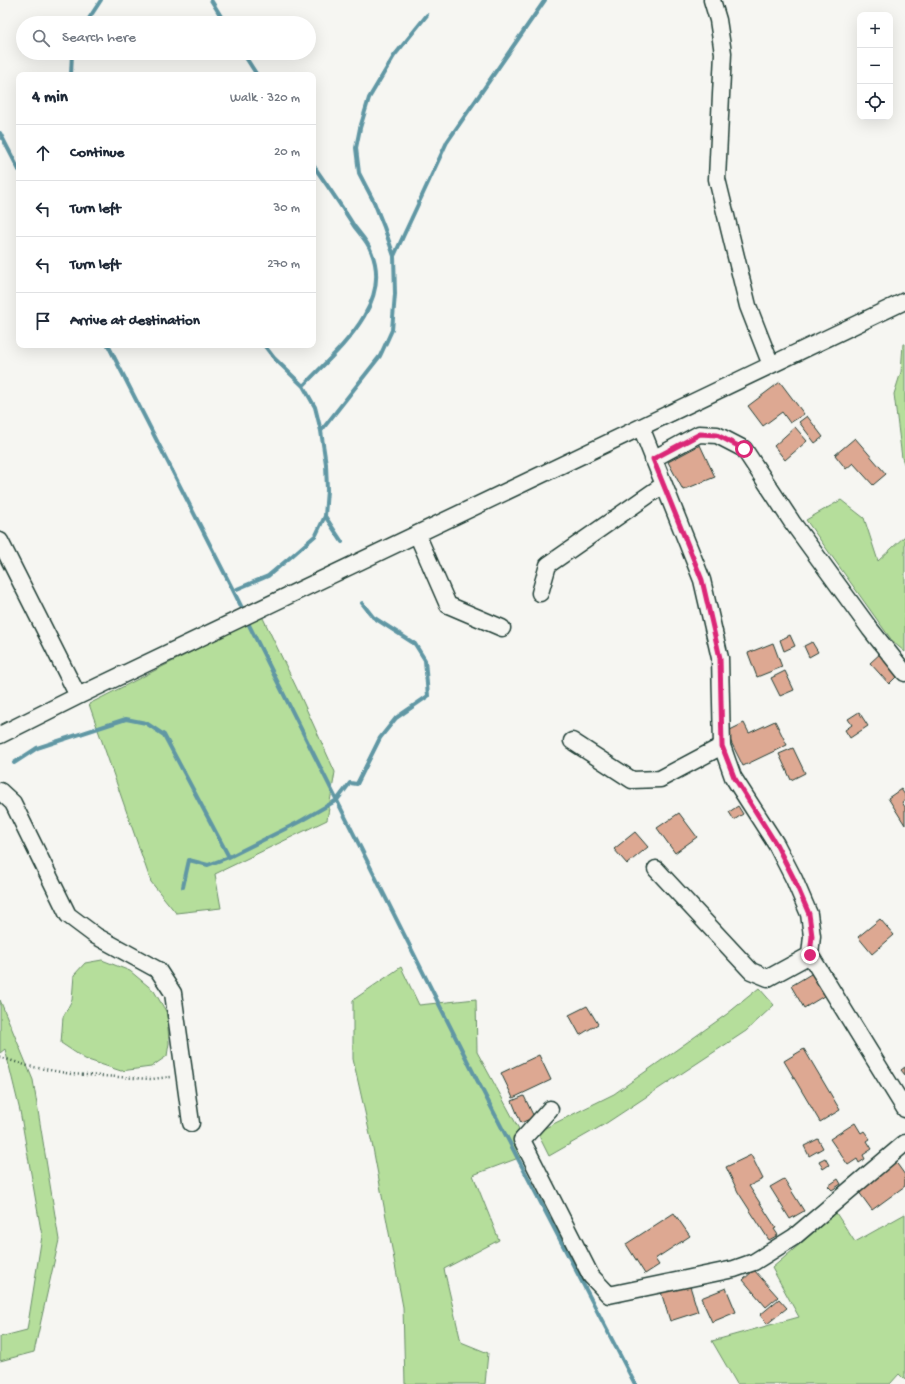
<!DOCTYPE html>
<meta charset="utf-8">
<style>
:root{--surface:#fff;--page:#f2f2f3;--text:#1f2937;--muted:#747a83;--line:#e0e1e3}
body{margin:0;font-family:"Gochi Hand",sans-serif;background:var(--page);color:var(--text)}
.controls{position:absolute;right:12px;top:12px;display:grid;overflow:hidden;border-radius:8px;box-shadow:0 4px 16px #0002}
.controls button{width:36px;height:36px;display:grid;place-items:center;padding:0;border:0;border-bottom:1px solid var(--line);background:var(--surface);color:var(--text);font:20px sans-serif}
.stop{position:absolute;width:12px;height:12px;margin:-9px;border:3px solid #db2777;border-radius:50%;background:#fff}
.stop.end{background:#db2777;border-color:#fff;box-shadow:0 1px 4px #0008}
.list{margin:0;padding:0;list-style:none}
h2{display:flex;justify-content:space-between;align-items:center;height:52px;margin:0;padding:0 16px;font-size:17px}
h2 small{font-size:13px;font-weight:400;color:var(--muted)}
.list li{display:grid;grid-template-columns:26px 1fr auto;gap:12px;align-items:center;box-sizing:border-box;height:56px;padding:0 16px;border-top:1px solid var(--line)}
.list b{display:block;font-size:15px;white-space:nowrap}
.list em{font-size:13px;font-style:normal;color:var(--muted)}
.icon{flex:none;width:22px;height:22px;fill:none;stroke:currentColor;stroke-width:2;stroke-linecap:round;stroke-linejoin:round}
.map{position:relative;flex:none;width:905px;height:1384px;overflow:hidden}
.search{position:absolute;background:var(--surface);box-shadow:0 4px 16px #0002;left:16px;top:16px;width:300px;height:44px;display:flex;align-items:center;gap:10px;box-sizing:border-box;padding:0 14px;border-radius:22px;color:var(--muted);font-size:15px}
.panel{position:absolute;background:var(--surface);box-shadow:0 4px 16px #0002;left:16px;top:72px;width:300px;height:276px;border-radius:8px}
.map>svg:first-child{display:block}
.green{fill:#b5de9b;stroke:#6a8e68}
.lines{fill:none;stroke-linecap:round;stroke-linejoin:round}
.stream{stroke:#6097a4;stroke-width:4}
.building{fill:#dda892;stroke:#1f3d34}
.minor-casing{stroke:#1f3d34;stroke-width:19}
.path{stroke:#1f3d34;stroke-width:2.5;stroke-dasharray:1 3;stroke-linecap:butt}
.minor{stroke:#f6f6f2;stroke-width:16}
.route{stroke:#db2777;stroke-width:5}
</style>
<div class="map">
<svg width="905" height="1384" viewBox="0 0 905 1384">
<rect width="100%" height="100%" fill="#f6f6f2"/>
<filter id="ink" filterUnits="userSpaceOnUse"><feTurbulence type="fractalNoise" baseFrequency=".025" numOctaves="2"/><feDisplacementMap in="SourceGraphic" scale="8" xChannelSelector="R" yChannelSelector="G"/><feConvolveMatrix kernelMatrix="1 2 1 2 8 2 1 2 1" color-interpolation-filters="sRGB"/></filter>
<g filter="url(#ink)">
<path class="green" d="M903 344H905V466L902 458 894 394 901 372Z
M841 500 864 518 878 561 905 536V652L893 642 806 520Z
M262 616 299 693 335 772 327 820 215 874 221 908 176 913 151 882 89 704Z
M102 960 130 971 154 991 167 1013 169 1043 167 1056 151 1067 121 1071 85 1059 61 1043 63 1017 72 1000 74 975 85 963Z
M401 967 419 1005 476 999 477 1052 532 1153 473 1175 499 1240 444 1269 461 1342 488 1353 485 1384H405L403 1307 373 1148 353 1059V1000Z
M759 988 774 1005 746 1031 605 1124 549 1156 537 1132 614 1094 727 1014Z
M0 1000 33 1080 59 1240 34 1352 0 1361V1337L27 1330 42 1236 20 1111 5 1049 0 1053Z
M836 1213 855 1242 905 1214V1380L899 1374 890 1384H737L712 1341 799 1317 772 1268Z"/>
<g class="lines">
<path class="stream" d="M211 0 225 23
M86 23 101 0
M243 53 257 75
M71 75 72 53
M0 133 19 170
M394 256 447 142 545 0
M108 345 230 584 244 612
M303 386C336 351 394 305 371 251 368 242 360 234 354 226 341 205 327 185 313 165
M321 431 380 356 392 330 395 294 394 256 384 227 374 202 359 173 356 148 360 128 369 98 394 56 427 15
M325 516 342 542
M237 589 268 576 293 555 316 535 325 516 327 490 326 464 321 431 315 407 303 386 274 358 264 345
M246 619 475 1076 635 1384
M14 763 37 748 126 719 146 723 164 735 229 857
M183 887 189 860 208 865 229 857 299 822 337 800 350 783 357 784 380 738 396 718 428 696 425 660 415 644 373 617 362 603"/>
</g>
<path class="building" d="M780 382 804 414 790 423 782 412 763 426 748 406Z
M807 416 823 437 815 443 799 422Z
M795 427 807 441 785 460 774 446Z
M855 438 886 474 873 485 853 463 846 469 835 455Z
M700 445 715 477 683 490 668 462Z
M790 635 795 646 784 651 780 640Z
M812 642 818 652 809 657 804 646Z
M773 643 782 667 757 677 748 653Z
M882 652 900 673 889 684 870 663Z
M785 671 794 690 780 696 771 678Z
M859 712 868 726 850 738 845 730 852 725 848 719Z
M775 721 787 745 743 766 726 732 744 723 749 733Z
M793 748 805 773 791 780 779 754Z
M901 789 905 795V800L902 802 905 807V825L888 798Z
M738 806 743 814 734 820 729 812Z
M679 813 697 837 675 853 657 828Z
M635 832 648 847 627 864 614 849Z
M880 919 894 935 872 954 858 937Z
M816 971 829 993 804 1008 791 986Z
M587 1006 598 1024 580 1035 569 1015Z
M804 1049 840 1110 820 1122 784 1061Z
M539 1055 551 1080 513 1098 501 1073Z
M905 1067V1075L901 1070Z
M524 1096 534 1117 521 1123 512 1101Z
M855 1123 861 1133 864 1131 870 1139 867 1141 872 1149 863 1155 865 1159 859 1163 857 1159 848 1165 830 1139Z
M818 1139 823 1148 809 1156 804 1146Z
M751 1155 763 1179 749 1186 776 1228 774 1229 778 1235 769 1240 738 1192 726 1167Z
M825 1158 829 1165 823 1169 819 1161Z
M895 1161 905 1175V1186L872 1210 856 1188Z
M784 1179 804 1211 790 1219 770 1187Z
M838 1179 841 1184 832 1190 828 1186Z
M674 1213 690 1236 655 1259 659 1265 645 1274 626 1244Z
M754 1270 778 1297 766 1307 743 1280Z
M689 1283 698 1312 670 1321 661 1292Z
M726 1288 736 1312 712 1322 701 1298Z
M779 1299 787 1308 767 1324 760 1315Z"/>
<g class="lines">
<defs>
<path id="minor" d="M712 0 718 20 723 53 717 179 748 306 771 365
M641 427 702 580 720 658 722 746 733 777 776 844 794 879 809 914 812 936 810 955 768 978 751 971 656 869
M653 459 699 434 717 435 744 449 792 522 870 629 905 673
M417 534 448 605 502 628
M0 541 78 696
M540 593 548 565 663 485
M0 735 78 696 905 301
M572 741 632 780 660 779 722 746
M0 791 13 803 68 915 96 936 158 970 173 993 191 1123
M810 955 905 1109
M550 1109 522 1140 591 1276 609 1295 734 1269 754 1262 794 1237 905 1143"/>
</defs>
<use href="#minor" class="minor-casing"/>
<path class="path" d="M0 1057 28 1066 71 1074 151 1079 171 1077"/>
<use href="#minor" class="minor"/>
</g>
</g>
<g class="lines" filter="url(#ink)">
<path class="route" d="M744 449 717 435 700 434 653 459 702 580 720 658 722 746 734 777 776 844 794 879 809 914 812 936 810 955"/>
</g>
</svg>
<div class="controls">
<button>+</button>
<button>−</button>
<button><svg class="icon" aria-label="locate" viewBox="0 0 24 24"><circle cx="12" cy="12" r="6"/><path d="M12 2v4M12 18v4M2 12h4M18 12h4"/></svg></button>
</div>
<div class="stop" style="left:744px;top:449px"></div>
<div class="stop end" style="left:810px;top:955px"></div>
<div class="search"><svg class="icon" aria-label="search" viewBox="0 0 24 24"><circle cx="10" cy="10" r="6"/><path d="M15 15l6 6"/></svg>Search here</div>
<section class="panel">
<h2>4 min<small>Walk · 320 m</small></h2>
<ul class="list">
<li><svg class="icon" aria-label="ahead" viewBox="0 0 24 24"><path d="M12 20V5M6 11l6-6 6 6"/></svg><div><b>Continue</b></div><em>20 m</em></li>
<li><svg class="icon" aria-label="left" viewBox="0 0 24 24"><path d="M17 20v-9H6M10 6l-5 5 5 5"/></svg><div><b>Turn left</b></div><em>30 m</em></li>
<li><svg class="icon" aria-label="left" viewBox="0 0 24 24"><path d="M17 20v-9H6M10 6l-5 5 5 5"/></svg><div><b>Turn left</b></div><em>270 m</em></li>
<li><svg class="icon" aria-label="arrive" viewBox="0 0 24 24"><path d="M6 21V4h12l-3 4 3 4H6"/></svg><div><b>Arrive at destination</b></div></li>
</ul>
</section>
</div>
